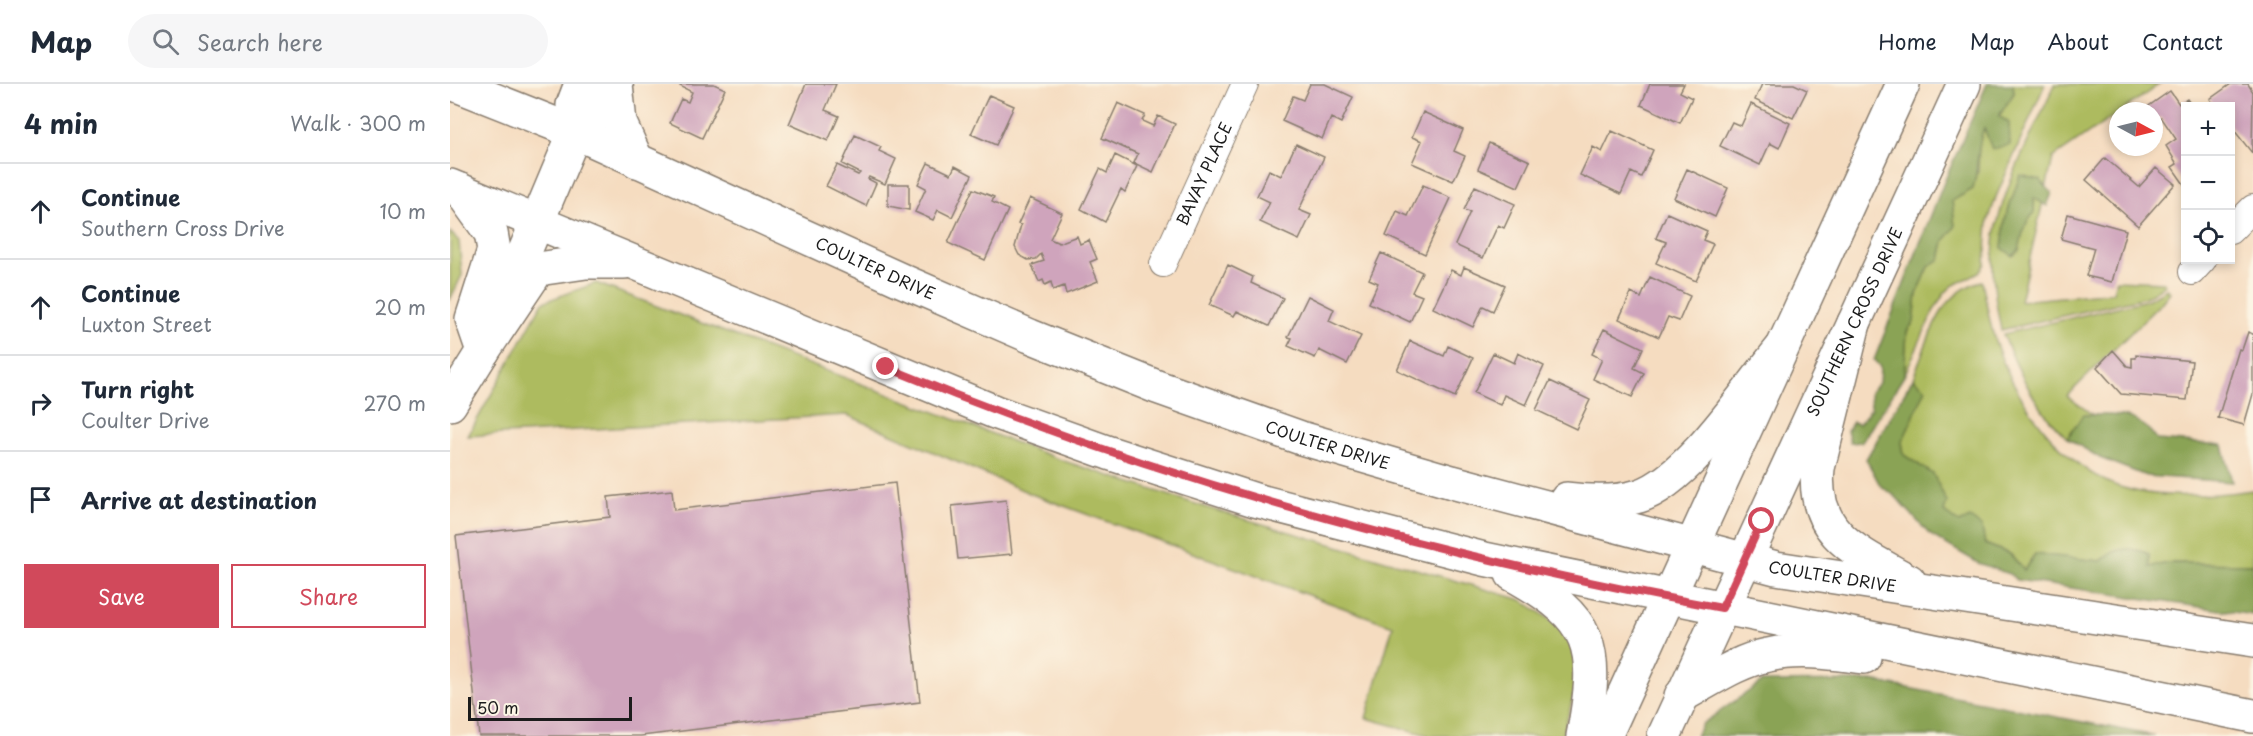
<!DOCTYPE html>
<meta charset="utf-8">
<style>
:root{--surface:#fff;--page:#f6f6f7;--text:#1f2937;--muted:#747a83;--line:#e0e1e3;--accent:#d1495b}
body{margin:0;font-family:"Playpen Sans",sans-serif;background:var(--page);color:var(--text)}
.controls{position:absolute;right:18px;top:18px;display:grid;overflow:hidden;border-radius:0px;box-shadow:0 3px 9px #0003}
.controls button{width:54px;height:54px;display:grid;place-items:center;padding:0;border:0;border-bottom:2px solid var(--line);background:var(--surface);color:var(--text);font:30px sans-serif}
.compass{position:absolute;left:1659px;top:18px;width:54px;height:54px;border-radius:50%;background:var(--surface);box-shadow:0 3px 9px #0003;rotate:97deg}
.scale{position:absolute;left:18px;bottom:15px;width:164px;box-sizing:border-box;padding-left:6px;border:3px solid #1c1c1c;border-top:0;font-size:16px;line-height:21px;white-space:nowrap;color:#1c1c1c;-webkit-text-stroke:4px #fcf5e5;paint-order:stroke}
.stop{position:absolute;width:18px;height:18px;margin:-14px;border:4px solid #d1495b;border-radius:50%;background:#fff}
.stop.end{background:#d1495b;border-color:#fff;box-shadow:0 2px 6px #0008}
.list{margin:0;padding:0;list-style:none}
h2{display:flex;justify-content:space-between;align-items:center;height:78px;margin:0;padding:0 24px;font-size:26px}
h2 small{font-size:20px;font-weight:400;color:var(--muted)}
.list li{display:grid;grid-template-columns:39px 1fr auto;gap:18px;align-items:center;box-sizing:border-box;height:96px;padding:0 24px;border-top:2px solid var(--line)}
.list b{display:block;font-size:22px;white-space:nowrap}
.list p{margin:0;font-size:20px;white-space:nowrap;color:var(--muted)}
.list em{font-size:20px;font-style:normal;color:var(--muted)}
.actions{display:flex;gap:12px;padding:18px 24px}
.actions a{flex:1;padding:14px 0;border:2px solid var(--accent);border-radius:0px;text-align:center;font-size:21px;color:var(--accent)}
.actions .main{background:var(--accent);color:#fff}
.icon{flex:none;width:33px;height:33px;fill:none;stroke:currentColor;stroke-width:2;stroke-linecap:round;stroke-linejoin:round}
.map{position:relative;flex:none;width:1803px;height:652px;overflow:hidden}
header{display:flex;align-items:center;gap:36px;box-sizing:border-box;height:84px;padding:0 30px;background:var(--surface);border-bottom:2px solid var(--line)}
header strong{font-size:28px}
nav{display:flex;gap:33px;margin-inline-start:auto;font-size:21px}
.search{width:420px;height:54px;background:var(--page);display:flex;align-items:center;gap:15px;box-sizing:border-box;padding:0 21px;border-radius:33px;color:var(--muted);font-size:22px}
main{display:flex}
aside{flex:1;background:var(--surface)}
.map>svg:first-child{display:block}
.green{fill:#adbb5e;stroke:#646c3d;stroke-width:1.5}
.forest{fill:#8aa355;stroke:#536038;stroke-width:1.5}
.building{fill:#cfa4bc}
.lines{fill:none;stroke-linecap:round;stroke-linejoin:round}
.street-casing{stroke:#887c6e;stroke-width:28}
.secondary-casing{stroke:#887c6e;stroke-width:36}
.primary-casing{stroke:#887c6e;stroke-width:36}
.street{stroke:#fff;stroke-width:26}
.secondary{stroke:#fff;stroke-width:33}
.primary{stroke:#fff;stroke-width:33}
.route{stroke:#d1495b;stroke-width:8}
.labels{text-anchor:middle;stroke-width:4.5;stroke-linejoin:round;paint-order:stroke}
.street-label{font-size:16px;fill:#1c1c1c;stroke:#fcf5e5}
</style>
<header>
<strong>Map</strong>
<div class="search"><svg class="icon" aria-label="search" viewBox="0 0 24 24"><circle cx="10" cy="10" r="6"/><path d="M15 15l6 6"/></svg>Search here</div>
<nav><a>Home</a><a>Map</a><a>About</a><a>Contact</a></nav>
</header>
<main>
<aside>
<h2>4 min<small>Walk · 300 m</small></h2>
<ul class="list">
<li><svg class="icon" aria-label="ahead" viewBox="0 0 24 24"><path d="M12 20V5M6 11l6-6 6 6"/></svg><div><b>Continue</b><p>Southern Cross Drive</p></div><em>10 m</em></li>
<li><svg class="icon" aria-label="ahead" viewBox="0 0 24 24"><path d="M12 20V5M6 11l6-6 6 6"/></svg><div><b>Continue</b><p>Luxton Street</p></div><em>20 m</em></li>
<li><svg class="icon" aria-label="right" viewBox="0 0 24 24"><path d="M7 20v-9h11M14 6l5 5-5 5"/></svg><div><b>Turn right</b><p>Coulter Drive</p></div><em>270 m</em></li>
<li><svg class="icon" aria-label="arrive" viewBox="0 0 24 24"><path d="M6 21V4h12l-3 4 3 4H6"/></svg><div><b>Arrive at destination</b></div></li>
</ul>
<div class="actions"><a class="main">Save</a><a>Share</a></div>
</aside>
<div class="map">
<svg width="1803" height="652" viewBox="0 0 1803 652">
<rect width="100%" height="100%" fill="#fcf5e5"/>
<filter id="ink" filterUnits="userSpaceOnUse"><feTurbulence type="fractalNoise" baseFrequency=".0167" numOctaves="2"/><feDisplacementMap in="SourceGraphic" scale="12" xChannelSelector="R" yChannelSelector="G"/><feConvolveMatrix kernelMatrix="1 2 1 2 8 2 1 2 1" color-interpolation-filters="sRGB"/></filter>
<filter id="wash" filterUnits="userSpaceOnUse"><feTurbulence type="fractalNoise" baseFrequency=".008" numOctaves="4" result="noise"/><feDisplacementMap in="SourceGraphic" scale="24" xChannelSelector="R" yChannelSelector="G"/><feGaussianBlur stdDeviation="1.35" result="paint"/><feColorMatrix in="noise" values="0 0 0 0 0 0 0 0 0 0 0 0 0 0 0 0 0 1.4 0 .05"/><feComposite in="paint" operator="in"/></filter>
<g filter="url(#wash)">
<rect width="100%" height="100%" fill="#f5dcc0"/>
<path class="green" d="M1563 0H1595L1546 113 1538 138 1535 180 1529 188 1502 202 1494 210 1483 228 1454 292 1457 247 1464 238 1467 210 1479 182 1490 175 1494 157 1505 143 1502 117 1528 88 1529 55 1534 43 1548 32 1564 9Z
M1605 0H1710L1603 74 1570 217 1663 208 1666 196 1714 198 1715 201 1696 213 1551 246C1544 212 1539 175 1547 141 1558 92 1585 45 1605 0Z
M0 148 9 157 12 191 0 216Z
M1532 197C1537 220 1540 246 1549 268 1569 319 1614 383 1667 402 1707 416 1761 412 1803 406V480L1718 479 1700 483 1585 470 1574 486 1560 470 1535 460 1494 428 1483 390 1454 372 1452 358 1475 305 1463 294C1478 257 1489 208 1532 197Z
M146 199 611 376 758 424 1072 516C1084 525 1098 533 1109 543 1141 574 1122 616 1112 652H981L916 634 943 542 584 411 397 331 18 352 93 218Z
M1717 205 1720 208 1712 218 1617 312 1643 331H1633L1617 354C1586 325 1569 289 1553 250L1697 216Z"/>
<path class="forest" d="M1537 0H1563L1564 9 1549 32 1559 39 1560 61 1542 65 1534 44C1526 63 1529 84 1523 105L1502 117 1505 143 1494 157 1490 175 1479 183 1467 210 1464 238 1457 247 1454 292 1412 358 1400 359 1397 347 1403 338 1409 340 1421 324 1420 308 1429 299 1430 283 1424 276 1494 98Z
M1570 91 1590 96 1602 109 1597 122 1584 114V128L1574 144 1569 166 1563 172 1552 164 1555 136Z
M1463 294 1476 305 1452 358 1454 371 1483 390 1497 418 1494 428 1509 439 1520 434 1532 443 1535 460 1560 470 1574 486 1585 470 1651 477C1665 463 1681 462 1699 470L1700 483 1718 479 1803 480V531L1567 496 1559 490 1528 479 1479 450 1446 413 1430 401 1416 375Z
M1633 331C1665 331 1688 327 1707 356L1773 361 1782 398 1696 392 1650 374 1617 354Z
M1422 597 1705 652H1246L1252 640 1312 598Z"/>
<g id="blocks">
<path class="building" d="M231 0H264L275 5 252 54 220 39 231 15 238 18 242 8 230 2Z
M356 0H386L375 26 389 32 378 57 339 40Z
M860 0H875L903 13 891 39 881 34 872 55 832 37 843 12 853 16Z
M1200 0H1234L1230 8 1242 14 1230 39 1191 21Z
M1312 0H1344L1357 6 1343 34 1305 16Z
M1781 0H1798L1803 8 1802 69 1780 41V22H1765L1760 15Z
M1720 7 1729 20 1737 15 1742 22H1736V103L1722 83 1727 80 1716 62 1726 55 1711 33 1705 37 1704 27H1698L1696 24Z
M539 11 564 22 546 61 521 50Z
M668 19 695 31 692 37 703 42 708 32 725 40 703 88 684 79 688 70 652 54Z
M1301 20 1340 39 1329 64 1320 59 1310 81 1270 62 1282 38 1291 42Z
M973 28 1013 46 1004 67 1015 72 1003 97 962 79 972 57 962 53Z
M1162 47 1203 66 1191 93 1181 88 1171 110 1130 91 1143 63 1152 68Z
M405 51 431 63 429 67 446 75 435 100 419 93 418 95 426 99 416 122 376 102 387 81 408 91 410 89 392 80Z
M1039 59 1080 77 1068 103 1028 85Z
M846 60 874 73 849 126 861 131 849 156 810 138 820 118 807 112 819 86 831 92Z
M665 71 687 82 675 108 671 105 655 138 631 125 650 85 657 89Z
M1655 74 1689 103 1706 84 1725 100 1688 142 1636 96Z
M478 79 501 90 505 82 522 91 502 133 488 126 483 136 465 128 476 104 468 100Z
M1237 85 1278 104 1265 133 1224 114Z
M438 100H459V126L438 122Z
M973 101 1001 114 975 170 936 152 947 127 958 132Z
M1025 102 1065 120 1054 144 1048 141 1033 174 1005 161 1020 128 1014 126Z
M523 105 544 113 542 118 558 126 535 176 498 159Z
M580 114 612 129 600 155 609 159 627 152 630 160 639 156 647 175 640 178 648 197 616 210 614 202 603 206 601 198 595 201 593 196 589 198 582 181 594 177 591 170 586 175 578 176 569 171 565 163 571 141 568 140Z
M1217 129 1257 147 1253 156 1263 160 1246 197 1206 179 1216 158 1206 154Z
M1618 130 1676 146 1662 198 1636 192 1644 164 1611 155Z
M931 169 972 188 962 208 972 212 960 238 919 219 928 199 919 195Z
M778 181 803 193 801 199 833 214 819 242 787 227 784 232 759 221Z
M1014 183 1055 201 1043 227 1033 222 1023 243 983 224 1001 186 1011 191Z
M1200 193 1240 212 1229 237 1218 233 1209 253 1169 235 1181 209 1191 214Z
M858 212 884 225 879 237 911 252 897 280 869 266 865 274 838 262 842 254 838 253Z
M1154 245 1193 264 1184 284 1194 289 1182 313 1143 295 1152 275 1142 270Z
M1798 248 1803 250V310L1794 341 1768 334 1789 265 1792 266Z
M960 257 994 272 998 262 1023 274 1005 313 947 286Z
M1663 266 1677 282 1682 283V274H1686V271L1742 277 1737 316 1671 310 1647 283Z
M1043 269 1064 279 1068 269 1094 282 1076 321 1054 311 1050 321 1024 309Z
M1100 297 1140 316 1126 345 1086 326Z
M445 399 470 618 191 652H29L6 452 160 433 158 413 222 406 224 426Z
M556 416 562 470 508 475 502 422Z"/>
</g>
</g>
<g filter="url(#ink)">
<use href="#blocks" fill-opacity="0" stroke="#887c6e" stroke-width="1.5"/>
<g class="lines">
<defs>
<g id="street">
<path d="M1780 147 1803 124"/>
<path id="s1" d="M713 180 795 0"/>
<path d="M1742 188 1753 176"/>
</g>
<g id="secondary">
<path d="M125 48 123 21 131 0"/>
<path d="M0 320 33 267 125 48 145 30 157 0"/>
<path d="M1155 652 1453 0"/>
<path id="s2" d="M1214 652 1514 0"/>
</g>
<g id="primary">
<path id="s3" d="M4 0 125 48 453 197 580 252 707 303 851 354 1002 398 1326 484 1803 557"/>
<path d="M166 0 170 39 187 77"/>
<path d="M0 102 545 328 659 369 805 416 1034 475 1803 632"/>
<path d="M10 106 41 149 44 166 22 235 33 267"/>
<path d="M1404 239 1368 384C1361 451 1409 469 1459 497"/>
<path d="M33 267 88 185 136 178H174"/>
<path d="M1117 415C1140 418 1166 419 1189 412 1238 397 1298 305 1331 265"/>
<path d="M1062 490C1144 535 1150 563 1133 652"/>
<path d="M1231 612C1258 598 1287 577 1318 571 1349 564 1383 569 1414 573"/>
</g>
</defs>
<use href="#street" class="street-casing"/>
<use href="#secondary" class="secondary-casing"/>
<use href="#primary" class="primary-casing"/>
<use href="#street" class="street"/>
<use href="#secondary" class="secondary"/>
<use href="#primary" class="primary"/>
</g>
</g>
<g class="lines" filter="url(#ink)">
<path class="route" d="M436 283C705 395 985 472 1272 524L1312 437"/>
</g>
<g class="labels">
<g class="street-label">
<text dy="6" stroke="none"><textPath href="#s1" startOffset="99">BAVAY PLACE</textPath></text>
<text dy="6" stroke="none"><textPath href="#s3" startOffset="460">COULTER DRIVE</textPath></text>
<text dy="6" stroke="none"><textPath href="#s2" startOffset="456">SOUTHERN CROSS DRIVE</textPath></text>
<text dy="6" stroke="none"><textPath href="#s3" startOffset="946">COULTER DRIVE</textPath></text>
<text dy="6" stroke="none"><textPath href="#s3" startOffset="1468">COULTER DRIVE</textPath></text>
</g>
</g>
</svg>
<div class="controls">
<button>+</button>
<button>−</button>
<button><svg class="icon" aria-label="locate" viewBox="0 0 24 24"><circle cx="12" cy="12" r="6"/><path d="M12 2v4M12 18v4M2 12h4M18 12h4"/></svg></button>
</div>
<svg class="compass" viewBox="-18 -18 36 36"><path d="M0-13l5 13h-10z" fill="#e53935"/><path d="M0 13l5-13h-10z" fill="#747a83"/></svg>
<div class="scale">50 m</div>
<div class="stop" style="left:1312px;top:437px"></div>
<div class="stop end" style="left:436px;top:283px"></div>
</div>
</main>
